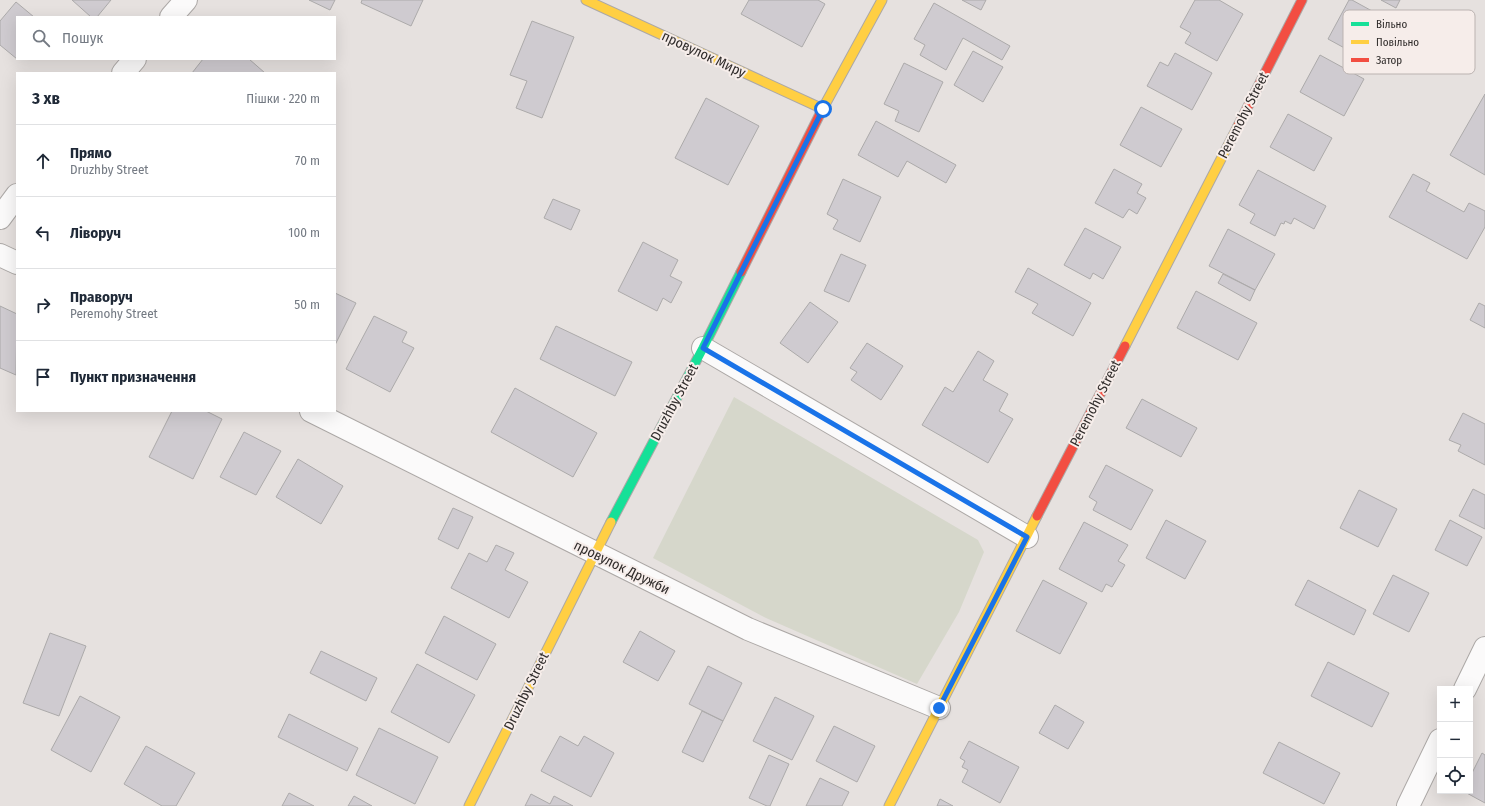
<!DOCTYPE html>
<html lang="uk">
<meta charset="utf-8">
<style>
:root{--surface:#fff;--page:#f2f2f3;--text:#1f2937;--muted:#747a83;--line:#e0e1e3}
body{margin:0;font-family:"Fira Sans Condensed",sans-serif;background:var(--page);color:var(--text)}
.controls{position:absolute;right:12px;bottom:12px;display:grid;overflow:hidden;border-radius:0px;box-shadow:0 4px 16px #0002}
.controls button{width:36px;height:36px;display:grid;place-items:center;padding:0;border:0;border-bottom:1px solid var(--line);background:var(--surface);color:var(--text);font:20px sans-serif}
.stop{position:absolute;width:12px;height:12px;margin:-9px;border:3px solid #1a73e8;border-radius:50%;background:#fff}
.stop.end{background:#1a73e8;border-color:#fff;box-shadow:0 1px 4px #0008}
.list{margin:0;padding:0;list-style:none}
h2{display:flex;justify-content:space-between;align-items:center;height:52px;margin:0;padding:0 16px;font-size:17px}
h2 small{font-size:13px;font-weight:400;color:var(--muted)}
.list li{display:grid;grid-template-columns:26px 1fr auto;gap:12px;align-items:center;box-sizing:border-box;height:72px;padding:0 16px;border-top:1px solid var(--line)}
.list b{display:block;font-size:15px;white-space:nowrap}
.list p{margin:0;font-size:13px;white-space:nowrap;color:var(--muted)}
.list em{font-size:13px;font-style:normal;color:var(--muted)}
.icon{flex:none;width:22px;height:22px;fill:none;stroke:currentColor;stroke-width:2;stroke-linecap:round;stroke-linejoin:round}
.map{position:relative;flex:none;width:1485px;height:806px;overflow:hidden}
.search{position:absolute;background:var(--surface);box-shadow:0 4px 16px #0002;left:16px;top:16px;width:320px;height:44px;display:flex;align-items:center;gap:10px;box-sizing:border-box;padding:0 14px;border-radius:0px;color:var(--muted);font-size:15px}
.panel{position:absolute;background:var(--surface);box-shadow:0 4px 16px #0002;left:16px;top:72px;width:320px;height:340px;border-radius:0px}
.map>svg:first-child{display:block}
.green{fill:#d6d7cb}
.building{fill:#cfcbd0;stroke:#acaaaa}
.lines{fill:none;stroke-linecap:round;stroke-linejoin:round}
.street-casing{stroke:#aca8a6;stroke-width:24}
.fast-casing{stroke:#aca8a6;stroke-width:11}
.slow-casing{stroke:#aca8a6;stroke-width:11}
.jam-casing{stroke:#aca8a6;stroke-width:11}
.street{stroke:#fbfafa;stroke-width:22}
.fast{stroke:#16e098;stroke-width:9}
.slow{stroke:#ffcf43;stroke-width:9}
.jam{stroke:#f24e42;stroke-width:9}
.route{stroke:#1a73e8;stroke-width:5}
.labels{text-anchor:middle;stroke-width:4;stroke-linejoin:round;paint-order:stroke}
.street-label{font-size:14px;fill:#302c2b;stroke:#f6edea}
.key{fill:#f6edea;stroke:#bbb3b1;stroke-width:1}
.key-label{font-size:11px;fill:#302c2b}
</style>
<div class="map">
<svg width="1485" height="806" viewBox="0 0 1485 806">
<rect width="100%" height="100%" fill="#e6e1df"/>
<path class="green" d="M734 397 978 540 984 552 959 612 917 684 766 618 653 558Z"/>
<path class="building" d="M72 0H111L97 17H91Z
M309 0H335L330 10Z
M362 0H423L411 26 361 3Z
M749 0H818L825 4 802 47 741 14Z
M962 0H986L981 10Z
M1195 0H1219L1243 14 1217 61 1185 43 1191 33 1180 27Z
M1349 0H1352L1403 28 1390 52 1381 47 1372 63 1328 39Z
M1381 0H1400L1396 8Z
M16 2 34 17H17V59L0 45V21Z
M934 3 1010 46 1002 60 963 38 946 70 920 55 925 45 914 39Z
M532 21 574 37 542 118 516 108 527 81 510 75Z
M973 51 1003 67 983 102 954 85Z
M1175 53 1212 73 1192 110 1147 86 1160 62 1168 66Z
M1320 55 1364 79 1344 116 1300 92Z
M203 59H249L265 73H192Z
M904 63 943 82 919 132 895 121 899 111 884 104Z
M1485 94V175L1450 155Z
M706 98 759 126 728 185 675 158Z
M1141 107 1182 129 1161 167 1120 145Z
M1288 114 1332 138 1314 171 1270 147Z
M876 121 956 165 946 183 907 161 898 177 858 155Z
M1114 169 1142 184 1137 193 1146 198 1137 214 1129 209 1123 218 1095 203Z
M1258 170 1326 206 1314 229 1294 218 1291 224 1285 221 1284 224 1281 223 1275 236 1250 223 1255 214 1239 205Z
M1413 174 1430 183 1426 191 1464 212 1469 203 1485 211V227L1467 259 1389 217Z
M843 179 881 197 860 242 833 229 838 220 827 214Z
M553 199 580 210 571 230 544 218Z
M1085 228 1121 247 1103 279 1093 273 1090 279 1064 265Z
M1228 229 1275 254 1255 290 1209 266Z
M643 242 678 260 670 276 682 282 671 303 663 298 657 311 618 291Z
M841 254 866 265 849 302 824 291Z
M1028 268 1091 303 1073 336 1032 313 1038 304 1015 292Z
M1223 274 1255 290 1250 301 1218 283Z
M1196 291 1257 323 1238 360 1177 328Z
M335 293 356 303 335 345Z
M810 302 838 322 808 363 780 343Z
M1479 303 1485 306V328L1470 320Z
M0 306 17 314 16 375 0 368Z
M374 316 407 332 402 342 414 348 390 392 346 369Z
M556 326 632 362 615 396 540 359Z
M867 343 903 366 881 400 851 380 857 372 850 368Z
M978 351 994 361 983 380 1008 394 999 411 1013 419 988 463 922 425 945 387 953 392Z
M515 388 597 433 573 477 491 432Z
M1142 399 1197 428 1181 457 1126 428Z
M172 411H206L222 419 193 479 149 457Z
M1463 413 1485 424V465L1458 451 1461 445 1449 440Z
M244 432 281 451 256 495 220 477Z
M298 459 343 486 321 524 276 497Z
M1106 465 1153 490 1131 530 1093 510 1097 502 1089 497Z
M1473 489 1485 495V529L1459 516Z
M1359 490 1397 509 1378 547 1340 528Z
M453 508 473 517 458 549 438 539Z
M1166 520 1206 541 1185 579 1146 558Z
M1450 520 1482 537 1467 566 1435 550Z
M1084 522 1128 545 1118 561 1125 565 1112 587 1106 584 1102 592 1059 569Z
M496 545 514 553 505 570 528 582 509 618 451 588 469 553 487 562Z
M1393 575 1429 593 1409 632 1373 614Z
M1043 580 1087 603 1060 654 1016 631Z
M1308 580 1366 610 1354 635 1295 605Z
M444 616 496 644 477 680 425 653Z
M640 631 675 651 658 681 623 662Z
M50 633 86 646 59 716 23 703Z
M321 651 377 678 366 701 310 673Z
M1328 662 1389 693 1372 727 1311 696Z
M417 664 475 695 449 743 391 712Z
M708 666 742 683 723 721 689 704Z
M80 696 120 717 91 772 51 750Z
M775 697 814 716 792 760 753 741Z
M1055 705 1084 722 1068 749 1039 733Z
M702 711 723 721 703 762 682 752Z
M289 714 358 748 347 771 278 737Z
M834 726 875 746 857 782 816 761Z
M379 728 438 757 415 804 356 775Z
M560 736 578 746 584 736 614 753 591 797 541 771Z
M969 741 1019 767 1000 803 962 782 968 770 962 767 965 761 960 758Z
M1279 742 1340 773 1324 804 1263 773Z
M146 746 195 773 176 806H162L124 784Z
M1482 753 1485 755V803L1463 791H1470V777Z
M769 755 789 764 770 806H767L749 798Z
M820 778 849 792 842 806H806Z
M289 793 314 806H282Z
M531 794 550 804 554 796 573 806H525Z
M354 796 372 806H348Z
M940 799 953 806H937Z"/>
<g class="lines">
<defs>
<path id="street" d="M171 17 186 0
M123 73 135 59
M0 218 17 195
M0 255 17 263
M703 348 1027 537
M311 411 748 629 939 708
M1465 689 1485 648
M1408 806 1440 740"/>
<path id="fast" d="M611 522 703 348 741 272"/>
<path id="slow" d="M586 0 823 109
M822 110 882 0
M1125 346 1238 126
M469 806 611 522
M889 806 1037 516"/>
<path id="jam" d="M1238 126 1302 0
M741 272 822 110
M1037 516 1125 346"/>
</defs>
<use href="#street" class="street-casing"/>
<use href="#fast" class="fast-casing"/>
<use href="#slow" class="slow-casing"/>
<use href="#jam" class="jam-casing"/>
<use href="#street" class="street"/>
<use href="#fast" class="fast"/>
<use href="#slow" class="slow"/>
<use href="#jam" class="jam"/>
</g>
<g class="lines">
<path class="route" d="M823 109 703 348 1027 537 939 708"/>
</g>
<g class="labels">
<g class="street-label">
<text transform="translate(704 54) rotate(25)" y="5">провулок Миру</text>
<text transform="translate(1243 115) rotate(-63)" y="5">Peremohy Street</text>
<text transform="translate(674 402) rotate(-62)" y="5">Druzhby Street</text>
<text transform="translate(1095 403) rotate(-63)" y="5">Peremohy Street</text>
<text transform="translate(622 567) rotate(26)" y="5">провулок Дружби</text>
<text transform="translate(526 691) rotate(-64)" y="5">Druzhby Street</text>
</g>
</g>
<rect x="1343" y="10" width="132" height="64" rx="6" class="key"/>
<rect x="1351" y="22" width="18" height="4" fill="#16e098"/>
<rect x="1351" y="40" width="18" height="4" fill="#ffcf43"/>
<rect x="1351" y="58" width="18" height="4" fill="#f24e42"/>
<g class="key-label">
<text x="1376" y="28">Вільно</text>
<text x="1376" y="46">Повільно</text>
<text x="1376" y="64">Затор</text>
</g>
</svg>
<div class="controls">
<button>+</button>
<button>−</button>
<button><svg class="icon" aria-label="locate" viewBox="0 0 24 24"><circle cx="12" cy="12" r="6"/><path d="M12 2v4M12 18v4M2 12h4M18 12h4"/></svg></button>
</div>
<div class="stop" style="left:823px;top:109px"></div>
<div class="stop end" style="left:939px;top:708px"></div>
<div class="search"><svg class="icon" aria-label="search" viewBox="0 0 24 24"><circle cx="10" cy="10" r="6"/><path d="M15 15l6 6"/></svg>Пошук</div>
<section class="panel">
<h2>3 хв<small>Пішки · 220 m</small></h2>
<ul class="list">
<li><svg class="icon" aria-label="ahead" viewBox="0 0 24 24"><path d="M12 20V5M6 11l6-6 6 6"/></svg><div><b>Прямо</b><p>Druzhby Street</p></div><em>70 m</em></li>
<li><svg class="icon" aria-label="left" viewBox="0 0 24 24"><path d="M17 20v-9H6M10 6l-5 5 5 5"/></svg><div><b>Ліворуч</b></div><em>100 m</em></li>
<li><svg class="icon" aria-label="right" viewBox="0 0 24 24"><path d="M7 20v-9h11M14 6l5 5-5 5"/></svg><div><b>Праворуч</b><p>Peremohy Street</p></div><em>50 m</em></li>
<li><svg class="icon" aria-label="arrive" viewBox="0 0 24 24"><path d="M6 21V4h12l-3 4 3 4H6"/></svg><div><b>Пункт призначення</b></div></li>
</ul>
</section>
</div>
